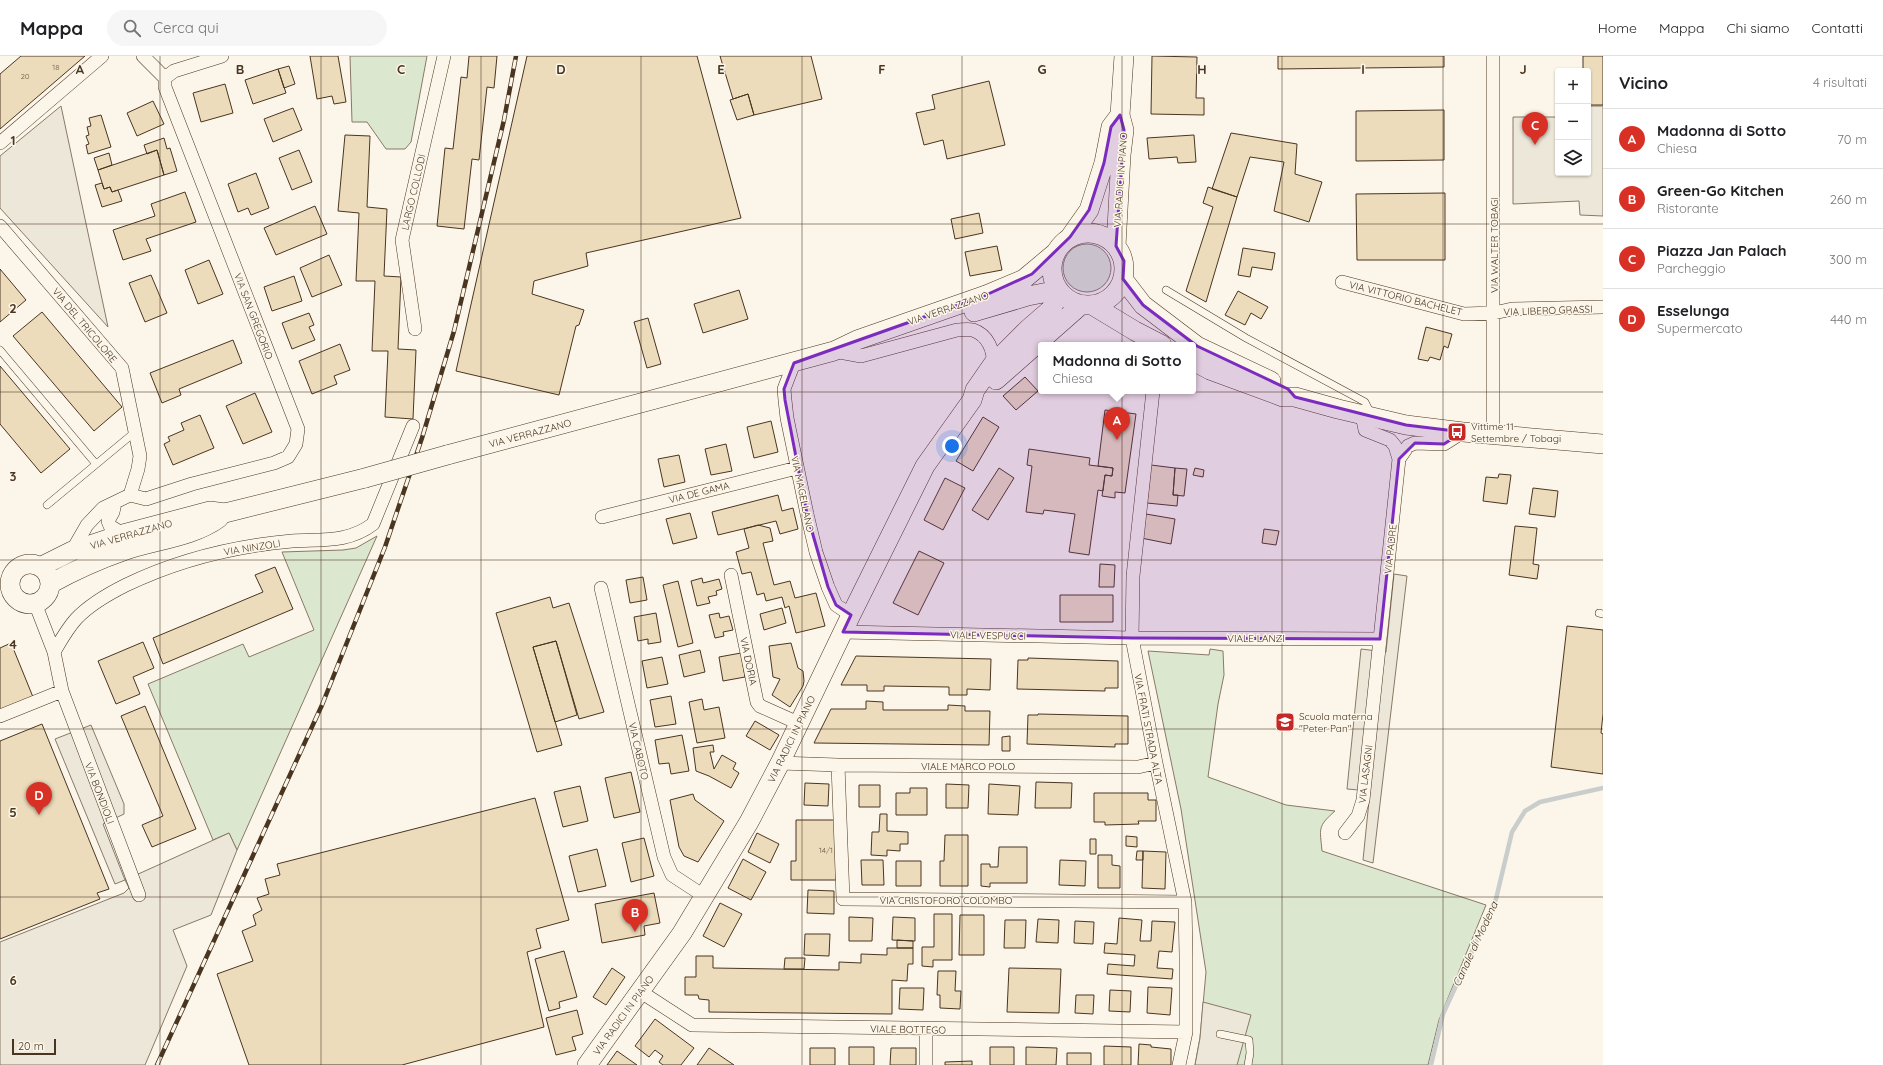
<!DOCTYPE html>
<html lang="it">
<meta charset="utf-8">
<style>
:root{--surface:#fff;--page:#f6f6f6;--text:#202124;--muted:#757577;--line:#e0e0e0;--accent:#d93025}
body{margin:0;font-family:Quicksand,sans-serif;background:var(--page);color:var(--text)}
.controls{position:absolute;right:12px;top:12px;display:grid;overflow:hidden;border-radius:4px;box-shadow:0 1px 3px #0004}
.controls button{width:36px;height:36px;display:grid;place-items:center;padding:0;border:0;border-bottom:1px solid var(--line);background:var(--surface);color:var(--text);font:20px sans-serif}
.scale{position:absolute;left:12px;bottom:10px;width:44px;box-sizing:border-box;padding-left:4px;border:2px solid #4a3520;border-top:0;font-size:11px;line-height:14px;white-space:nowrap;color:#4a3520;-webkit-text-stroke:3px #fbf6e9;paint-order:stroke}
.you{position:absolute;left:952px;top:390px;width:14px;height:14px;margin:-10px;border:3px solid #fff;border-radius:50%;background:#1a73e8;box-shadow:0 0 0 6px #1a73e833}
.badge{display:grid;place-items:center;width:26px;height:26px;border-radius:50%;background:var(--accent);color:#fff;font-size:13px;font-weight:700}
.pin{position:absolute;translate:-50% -33px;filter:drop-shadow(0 1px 2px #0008)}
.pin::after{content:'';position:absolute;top:21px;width:14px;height:12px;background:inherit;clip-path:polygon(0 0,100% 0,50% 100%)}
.popup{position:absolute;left:1038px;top:286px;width:158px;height:52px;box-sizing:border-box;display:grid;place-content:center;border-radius:4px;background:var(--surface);filter:drop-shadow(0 1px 3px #0005);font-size:13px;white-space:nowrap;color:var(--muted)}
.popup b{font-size:15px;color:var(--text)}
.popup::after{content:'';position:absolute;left:50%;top:100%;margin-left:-8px;border:8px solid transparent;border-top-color:var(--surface)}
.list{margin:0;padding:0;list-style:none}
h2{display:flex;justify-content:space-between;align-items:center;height:52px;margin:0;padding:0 16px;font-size:17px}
h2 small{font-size:13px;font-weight:400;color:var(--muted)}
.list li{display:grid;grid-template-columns:26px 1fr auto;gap:12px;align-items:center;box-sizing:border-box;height:60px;padding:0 16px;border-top:1px solid var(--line)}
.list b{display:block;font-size:15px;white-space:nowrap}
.list p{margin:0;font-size:13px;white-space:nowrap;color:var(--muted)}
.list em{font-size:13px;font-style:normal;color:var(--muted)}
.icon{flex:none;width:22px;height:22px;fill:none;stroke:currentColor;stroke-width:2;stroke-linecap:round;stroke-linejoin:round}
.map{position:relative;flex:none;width:1603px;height:1009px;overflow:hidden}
header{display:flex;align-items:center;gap:24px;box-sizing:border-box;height:56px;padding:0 20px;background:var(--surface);border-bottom:1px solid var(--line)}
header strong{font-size:19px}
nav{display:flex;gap:22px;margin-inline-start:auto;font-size:14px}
.search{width:280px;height:36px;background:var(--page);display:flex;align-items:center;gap:10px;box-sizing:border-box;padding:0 14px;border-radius:22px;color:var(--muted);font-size:15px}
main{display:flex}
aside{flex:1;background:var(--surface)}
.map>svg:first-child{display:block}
.green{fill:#dce7d0;stroke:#887966}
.parking{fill:#ede7d9;stroke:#887966}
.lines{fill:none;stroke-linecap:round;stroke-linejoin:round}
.stream{stroke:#c9cecd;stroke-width:4.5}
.building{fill:#ecdcbc;stroke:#4a3520}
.lane-casing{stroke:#4a3520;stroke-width:8}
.street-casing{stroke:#4a3520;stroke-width:14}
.secondary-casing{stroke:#4a3520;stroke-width:20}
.lane{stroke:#fbf6e9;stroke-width:7}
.street{stroke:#fbf6e9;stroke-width:13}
.secondary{stroke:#fbf6e9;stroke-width:19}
.rail-casing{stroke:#4a3520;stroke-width:4.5}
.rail{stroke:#fbf6e9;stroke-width:3;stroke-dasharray:9;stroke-linecap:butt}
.secondary-bridge-casing{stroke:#4a3520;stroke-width:20;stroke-linecap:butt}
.secondary-bridge{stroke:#fbf6e9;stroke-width:19}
.marked{fill:#7b2cbf;fill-opacity:0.2;stroke:#7b2cbf;stroke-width:3;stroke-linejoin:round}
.grid{fill:none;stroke:#4a3520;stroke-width:1;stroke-opacity:0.55}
.labels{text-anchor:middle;stroke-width:3;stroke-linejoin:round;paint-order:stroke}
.number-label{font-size:8px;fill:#725f47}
.street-label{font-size:10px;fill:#4a3520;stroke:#fbf6e9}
.poi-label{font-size:10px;fill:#4a3520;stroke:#fbf6e9;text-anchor:start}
.water-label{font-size:11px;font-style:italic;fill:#4a3520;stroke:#fbf6e9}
.grid-label{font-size:13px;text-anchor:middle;font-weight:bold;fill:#4a3520;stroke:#fbf6e9;stroke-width:3;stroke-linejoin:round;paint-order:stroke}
</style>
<header>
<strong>Mappa</strong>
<div class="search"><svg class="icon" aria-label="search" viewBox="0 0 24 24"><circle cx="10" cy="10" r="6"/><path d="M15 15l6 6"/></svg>Cerca qui</div>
<nav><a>Home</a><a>Mappa</a><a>Chi siamo</a><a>Contatti</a></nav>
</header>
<main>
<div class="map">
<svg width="1603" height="1009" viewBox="0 0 1603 1009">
<rect width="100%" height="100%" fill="#fbf6e9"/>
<path class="green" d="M350 0H427L411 86 405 93H386L367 66H352Z
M1063 212a24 24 0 1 1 48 0a24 24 0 1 1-48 0Z
M377 480 237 794 229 777 213 784 148 628 243 588 249 601 314 574 282 496 343 494 356 492Z
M1210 593 1223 595 1224 619 1218 648 1208 721 1286 749 1335 755C1317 771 1320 772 1322 795L1486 849 1439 964 1428 1009H1195L1200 982 1206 916 1181 753 1148 595 1209 599Z"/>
<path class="parking" d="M61 50 108 271 0 152V100Z
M1588 50H1603V160L1580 159 1579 145 1513 148V61H1558V117H1588Z
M1394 518 1407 520 1373 807 1363 804 1370 735 1347 733 1361 593 1386 596Z
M91 669 124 748V758L103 768 125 824 229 777 237 794 211 859 173 874 187 910 145 1009H0V886L124 837 129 832 125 824 115 828 55 683Z
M1203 946 1251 959 1237 1009H1195L1200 982Z"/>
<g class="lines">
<path class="stream" d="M1431 1009 1443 958 1496 843 1512 776 1525 755 1540 746 1603 732"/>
</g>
<path class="building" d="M21 0H85L0 73V18Z
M310 0H338L346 46 334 48 332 40 317 43Z
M469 0H497L494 32 487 31 479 104 472 103 464 173 437 170 445 92 453 93 461 21 467 22Z
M527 0H697L741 162 586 197 588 210 534 225 532 238 584 254 579 269 576 270 559 339 456 315Z
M720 0H811L822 43 754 59 748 38 733 43Z
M1152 0 1197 1 1196 42H1204V59L1151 58Z
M1278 0H1444V11L1278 13Z
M1583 0H1603V49H1588V15H1583Z
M289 10 295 28 284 32 278 13Z
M278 13 286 37 253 48 245 24Z
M989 25 1005 89 947 103 943 84 924 89 916 57 935 53 932 39Z
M225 28 233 57 201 66 193 37Z
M748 38 754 59 737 64 730 44Z
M153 45 164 68 137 80 127 57Z
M293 52 302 74 273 86 264 63Z
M1444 54V104L1356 105V55Z
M101 59 111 91 88 98 86 89 89 88 86 80 89 79 87 71 91 70 89 62Z
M1231 77 1297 88 1295 118 1322 126 1309 166 1274 155 1284 106 1250 101 1237 141 1212 133Z
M345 79 370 80 367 151 387 153 384 220 401 221 398 293 416 294 413 363 385 361 388 295H372L375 225H356L359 157 338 155Z
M1194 79 1196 106 1178 107 1177 101 1149 103 1147 82Z
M164 82 167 93 170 92 177 115 164 119 157 94 147 98 144 89Z
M157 94 164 119 112 136 110 131 104 133 98 114Z
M299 94 312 126 292 134 279 102Z
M109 97 112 109 98 114 94 102Z
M256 117 269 152 251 159 248 152 238 156 228 128Z
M102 127 104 133 110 131 112 136 118 134 122 145 102 151 95 129Z
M1208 131 1237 141 1206 246 1186 235 1213 151 1203 147Z
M185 136 196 166 146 183 151 195 123 204 113 174 155 160 151 148Z
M1445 137V204H1357L1356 138Z
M315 150 327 178 276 199 264 172Z
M979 157 983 177 955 183 951 163Z
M997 190 1002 214 970 220 965 196Z
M1243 192 1275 197 1272 214 1252 211 1250 221 1238 219Z
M329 199 342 229 312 241 300 212Z
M209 204 223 238 198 248 185 214Z
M0 213 26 244 0 266Z
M151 219 167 257 145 266 129 227Z
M294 220 302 245 272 255 264 231Z
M739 234 748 263 703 277 694 248Z
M1238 235 1268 251 1261 263 1251 257 1245 269 1225 259Z
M42 256 122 351 94 375 13 280Z
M309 257 314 269 309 271 315 284 292 293 282 267Z
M648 262 661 308 647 312 634 266Z
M1426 271 1452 278 1448 292 1444 290 1440 304 1430 301 1428 305 1418 303Z
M233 284 242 307 179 333 181 339 162 347 150 317Z
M340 288 350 314 334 320 337 328 312 338 299 305Z
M0 310 70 393 41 417 0 368Z
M1025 321 1038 335 1016 354 1003 340Z
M255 337 272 376 243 388 226 350Z
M1105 354 1136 358 1125 437 1115 436V442L1102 440 1105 419 1112 420 1113 412 1098 410Z
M200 359 214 392 173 409 164 388 170 385 168 381 184 374 181 367Z
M983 361 999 371 973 415 956 405Z
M771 365 778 396 754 402 747 371Z
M726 388 732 415 711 419 705 393Z
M1029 393 1090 402 1089 409 1113 412 1112 420 1105 419 1103 435 1098 434 1089 499 1069 496 1075 458 1044 454 1043 458 1026 456 1032 410 1027 409Z
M679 399 685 426 664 431 658 403Z
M1151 409 1175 412 1173 439H1178L1177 450 1147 447Z
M999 412 1014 422 988 464 972 454Z
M1175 412 1187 413 1184 440 1173 439Z
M1195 412 1204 414 1203 421 1193 419Z
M1499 418 1511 419 1507 448 1483 445 1486 421 1498 422Z
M945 422 965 432 943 474 924 464Z
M1533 432 1558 435 1555 461 1529 458Z
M778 439 782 455 793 452 798 473 780 478 776 465 718 479 712 456Z
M690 457 697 482 673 488 666 463Z
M1146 458 1175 463 1171 488 1141 482Z
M758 469 770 472 773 485 763 487 774 529 790 525 795 542 816 537 825 570 796 577 789 550 785 552 782 541 766 545 764 537 757 539 751 516 742 518 736 496 749 492 744 473Z
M1515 470 1537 472 1533 508 1539 509 1537 523 1509 519Z
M1264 473 1279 475 1276 489 1262 487Z
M919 495 944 507 918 559 893 547Z
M1100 508 1115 509 1114 531H1099Z
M275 511 293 553 163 608 153 582 263 536 255 519Z
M643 521 647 544 630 547 626 524Z
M702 522 703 527 719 523 722 533 716 535 717 539 708 541 710 547 697 550 691 525Z
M678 525 693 587 678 591 663 529Z
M1060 539H1113V566H1060Z
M550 541 553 552 569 547 604 656 579 663 556 585 533 591 562 689 537 696 496 557Z
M782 552 786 567 764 574 760 558Z
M656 557 661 586 648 588V583L638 585 634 561Z
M719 557 720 562 729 560 733 574 723 576 724 580 715 582 709 559Z
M1567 570 1603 574V658L1601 677 1603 678V718L1551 711Z
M556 585 577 659 555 666 533 591Z
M143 586 154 612 133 621 140 638 116 648 98 605Z
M11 587 33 641 0 654V592Z
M791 587 798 612 803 615 804 625 803 630 790 651 772 639 780 623 773 621 769 590Z
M700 594 705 616 684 621 679 599Z
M741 597 745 621 723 625 719 601Z
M856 600 991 603 990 634 967 633V639H949V631L884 630V635H867V629H841Z
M662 601 668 628 647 632 642 605Z
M1028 602 1118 605V632H1105V635L1017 633 1018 604H1028Z
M671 640 676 668 655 671 650 644Z
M702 643 704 654 719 651 725 682 697 687 689 646Z
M866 645 883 646V654H948V649L965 650V655H990L989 689 814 687 831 653H866Z
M145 650 196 773 152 791 142 769 163 760 121 660Z
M1038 658 1128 660V688H1115V691L1027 688 1028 659H1038Z
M755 665 779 679 770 694 746 680Z
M42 668 109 833 97 837 100 843 0 883V685Z
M682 679 689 715 671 718 669 707 659 708 655 684Z
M1010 680V695H1002V681Z
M713 689 714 696H710L714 713 722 699 736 707 733 713 739 717 731 732 709 720 696 715 693 692Z
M631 716 640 756 614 762 605 722Z
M1036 726 1072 727 1071 752H1035Z
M805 727 829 728 828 750 804 749Z
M946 728 969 729 968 752H946Z
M989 728 1020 730 1018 759 988 758Z
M859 729H880V751H859Z
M580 730 588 765 563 771 554 736Z
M910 732H927V759H896V737H910Z
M1094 737H1148V744H1156V765H1138L1139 768 1105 769V766H1094Z
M693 738 695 744 724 765 698 806 684 800 679 791 670 744Z
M535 742 569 864 536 873 541 892 527 896 544 971 402 1009H249L217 918 253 905 242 875 256 869 253 859 262 854 257 842 269 838 265 823 280 819 277 808Z
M880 758H887V775L908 776V788H900V795L887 794V800L871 799 872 776H879Z
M796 764H836V824H791V805H796Z
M757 777 779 788 770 807 748 796Z
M945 779H968V830H940V805H944Z
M1126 780 1137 781V791L1126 790Z
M644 782 654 820 631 826 622 787Z
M1090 783H1096V798H1090Z
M999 791H1027V827H990V831L981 830V808H990V811H998Z
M597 793 606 830 578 836 569 800Z
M1137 795H1143V804H1136Z
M1143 795 1166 796 1165 833 1142 832Z
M1098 799H1112V809L1120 810V832H1098Z
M743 803 766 816 751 844 728 832Z
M861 804H883L884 829H862Z
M1060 804 1086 805 1085 830 1059 829Z
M896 805H921V830H896Z
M808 834 834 835V858L807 857Z
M654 837 660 867 644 870 645 879 602 887 595 848Z
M720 847 742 858 724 891 703 880Z
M934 858H952V904H933V911L922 910V891H934Z
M960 859H984V899H959Z
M849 861 873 862 872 885H849Z
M893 861 915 862V885L892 884Z
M1119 862 1142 864 1140 885H1151L1152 865 1175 866 1172 896 1159 895 1157 912 1173 913 1172 923 1107 918 1108 908 1134 910 1135 899 1104 897 1105 887 1117 888Z
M1038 863 1059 864 1058 887 1036 886Z
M1005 864H1026L1025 892H1004Z
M1075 865 1094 866 1093 888 1074 887Z
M805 878H830L829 900 804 899Z
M897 884 913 885V892H897Z
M887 892H913V908H908L907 925 892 924V958L709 956V944L699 943 698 939H685V921H696V900H713V912L839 914V906L861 907V898L887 899Z
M564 895 577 941 559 946 560 952 549 955 535 903Z
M785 902H805L804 913H784Z
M612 912 625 921 606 949 593 941Z
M1009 912 1061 913 1059 957 1007 956Z
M938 915H956L955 935H961L960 953 940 952V939H937Z
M1148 931 1172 932 1170 959 1147 957Z
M900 932H924L923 954 899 953Z
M1110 934 1131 935 1130 956 1109 955Z
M1076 939H1094L1093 958 1075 957Z
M577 954 583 978 572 981 576 994 556 999 546 962Z
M655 963 694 992 681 1009H663L659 1006 663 1000 655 994 649 1001 635 990Z
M1139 988 1151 989V991L1171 993V1009H1138Z
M1104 990 1131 991V1009H1104Z
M849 991H874V1009H849Z
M990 991H1014V1009H990Z
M1026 991 1057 992 1056 1009H1026Z
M709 992 734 1009H697Z
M810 992H835V1009H810Z
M891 992H916V1009H890Z
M617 995 637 1009H607Z
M1067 997H1091V1009H1067Z
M972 1005V1009H945V1006Z"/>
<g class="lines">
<defs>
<path id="lane" d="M1166 234 1246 282 1365 346 1371 358
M0 294 96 408
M47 449 135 376
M1599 557 1603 558
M1220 978 1249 984 1250 997 1248 1009"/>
<path id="street" d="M143 0 165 22
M1493 0V378
M0 87 102 0
M0 170 122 312 140 400 138 413 130 439 103 452 87 469 72 495
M1342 226 1464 258 1494 257 1512 253 1603 251
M415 273 402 184 444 0
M834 295 861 300 957 274C961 274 968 273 973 274 988 279 994 295 993 308
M794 307 784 333 785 344 787 362 807 458 816 496 828 531 836 549 851 559
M1153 335 1133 520 1132 582 1156 707 1185 846 1186 900V976L1179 1009
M1362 359 1365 374 1390 384 1395 390 1399 403
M130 439 146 443 192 428 274 407 288 401 296 388 298 373 165 31V22L174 15 222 0
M115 447 113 456 108 465 110 470 123 478
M602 461 797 412
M731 519 757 646 760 650 798 667
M601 532 664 801 672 819 704 840
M35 547 54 596 62 635 139 839
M843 576 1132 582 1380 583
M54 596C61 584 67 573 76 563 90 548 108 538 126 529 178 504 235 490 292 485 322 483 348 487 373 468L413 370
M0 660 62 635
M780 707 838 709 1138 711 1156 707
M838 709 843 843 1185 846
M1345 777 1358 760 1363 744 1399 403 1408 390 1415 387 1444 388 1463 376
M641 936 692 969 1186 976
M926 1009V973"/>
<path id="secondary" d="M1052 213a36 36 0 1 1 72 0a36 36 0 1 1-72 0Z
M1070 181 1089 154 1104 107 1111 71 1120 59
M1116 190 1121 99 1124 74 1120 59 1124 0
M1123 223 1143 249 1197 290 1271 325
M1092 249 1135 275 1162 289
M974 256 1028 240 1058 234
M1193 305 1210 314 1283 341H1295L1338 353 1406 369 1463 376 1603 388
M996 324 1081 249
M447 399 834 295 857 284 986 239 1024 223 1055 197
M10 528a20 20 0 1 1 40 0a20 20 0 1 1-40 0Z
M40 511 72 495 123 478 210 455 225 457 365 422
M50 528C75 514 100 503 126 494 156 484 193 481 219 462
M587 1009 682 877 749 766 780 707 851 559 925 410 972 344 975 334 993 308 1028 273 1051 253 1060 237"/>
</defs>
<use href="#lane" class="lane-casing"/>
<use href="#street" class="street-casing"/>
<use href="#secondary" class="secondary-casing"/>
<use href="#lane" class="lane"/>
<use href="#street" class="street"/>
<use href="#secondary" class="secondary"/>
<defs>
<path id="rail" d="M157 1009 322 649 385 491 422 382 454 275 504 64 516 0"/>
</defs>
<use href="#rail" class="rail-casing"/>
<use href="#rail" class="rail"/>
<defs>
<path id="secondary-bridge" d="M365 422 447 399"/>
</defs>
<use href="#secondary-bridge" class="secondary-bridge-casing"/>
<use href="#secondary-bridge" class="secondary-bridge"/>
</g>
<path class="marked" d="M1120 59 1124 74 1116 190 1124 205 1123 223 1143 249 1197 290 1288 333 1295 341 1406 369 1463 376 1444 388 1415 387 1399 403 1380 583 1132 582 843 576 851 559 836 549 828 531 807 458 785 344 784 333 794 307 986 239 1032 218 1070 181 1089 154 1104 107 1111 71Z"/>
<path class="grid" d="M160 0V1009M321 0V1009M481 0V1009M641 0V1009M802 0V1009M962 0V1009M1122 0V1009M1282 0V1009M1443 0V1009M0 168H1603M0 336H1603M0 504H1603M0 673H1603M0 841H1603"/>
<defs>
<symbol id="bus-square" viewBox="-11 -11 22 22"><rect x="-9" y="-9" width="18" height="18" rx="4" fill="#c62828" stroke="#fbf6e9"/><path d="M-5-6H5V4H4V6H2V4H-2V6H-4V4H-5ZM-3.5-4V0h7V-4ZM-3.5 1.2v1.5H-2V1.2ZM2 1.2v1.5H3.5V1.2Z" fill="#fff"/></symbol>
<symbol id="school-square" viewBox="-11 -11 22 22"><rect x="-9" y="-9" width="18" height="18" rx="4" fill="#c62828" stroke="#fbf6e9"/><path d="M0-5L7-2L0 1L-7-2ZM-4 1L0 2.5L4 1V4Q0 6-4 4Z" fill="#fff"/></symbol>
</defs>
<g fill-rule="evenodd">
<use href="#bus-square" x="1446" y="365" width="22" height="22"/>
<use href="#school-square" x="1274" y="655" width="22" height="22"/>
</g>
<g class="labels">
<g class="number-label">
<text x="56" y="14">18</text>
<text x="25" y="23">20</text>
<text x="826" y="797">14/1</text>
</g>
<g class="street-label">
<text transform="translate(1120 124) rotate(-86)" y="4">VIA RADICI IN PIANO</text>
<text transform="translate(413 136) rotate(-77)" y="4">LARGO COLLODI</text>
<text transform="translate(1494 189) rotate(-90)" y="4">VIA WALTER TOBAGI</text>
<text transform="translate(1406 242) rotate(14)" y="4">VIA VITTORIO BACHELET</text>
<text transform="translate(948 252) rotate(-19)" y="4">VIA VERRAZZANO</text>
<text transform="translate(1548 254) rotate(-2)" y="4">VIA LIBERO GRASSI</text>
<text transform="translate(254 260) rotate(69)" y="4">VIA SAN GREGORIO</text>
<text transform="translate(85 269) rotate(50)" y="4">VIA DEL TRICOLORE</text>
<text transform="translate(530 377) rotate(-15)" y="4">VIA VERRAZZANO</text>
<text transform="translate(699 436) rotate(-14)" y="4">VIA DE GAMA</text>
<text transform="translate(803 438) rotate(78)" y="4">VIA MAGELLANO</text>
<text transform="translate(131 478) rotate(-16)" y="4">VIA VERRAZZANO</text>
<text transform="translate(252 491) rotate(-9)" y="4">VIA NINZOLI</text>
<text transform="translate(1390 493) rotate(-84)" y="4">VIA PADRE</text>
<text transform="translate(988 579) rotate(1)" y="4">VIALE VESPUCCI</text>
<text x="1256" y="586">VIALE LANZI</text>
<text transform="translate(749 605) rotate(78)" y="4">VIA DORIA</text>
<text transform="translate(1149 673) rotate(79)" y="4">VIA FRATI STRADA ALTA</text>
<text transform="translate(791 683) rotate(-64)" y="4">VIA RADICI IN PIANO</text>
<text transform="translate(639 695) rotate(77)" y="4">VIA CABOTO</text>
<text x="968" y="714">VIALE MARCO POLO</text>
<text transform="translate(1365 718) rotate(-83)" y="4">VIA LASAGNI</text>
<text transform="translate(100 737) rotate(69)" y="4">VIA BONDIOLI</text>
<text x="946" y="848">VIA CRISTOFORO COLOMBO</text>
<text transform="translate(623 959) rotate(-54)" y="4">VIA RADICI IN PIANO</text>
<text transform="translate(908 973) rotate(1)" y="4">VIALE BOTTEGO</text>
</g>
<g class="poi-label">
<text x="1471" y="374">Vittime 11<tspan x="1471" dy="12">Settembre / Tobagi</tspan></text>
<text x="1299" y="664">Scuola materna<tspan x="1299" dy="12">"Peter Pan"</tspan></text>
</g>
<g class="water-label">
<text transform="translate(1475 888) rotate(-65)" y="4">Canale di Modena</text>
</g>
</g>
<g class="grid-label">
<text x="80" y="18">A</text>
<text x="240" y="18">B</text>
<text x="401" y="18">C</text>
<text x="561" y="18">D</text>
<text x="721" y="18">E</text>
<text x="882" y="18">F</text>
<text x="1042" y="18">G</text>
<text x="1202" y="18">H</text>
<text x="1363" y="18">I</text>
<text x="1523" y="18">J</text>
<text x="13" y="89">1</text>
<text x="13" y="257">2</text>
<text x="13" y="425">3</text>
<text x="13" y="593">4</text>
<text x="13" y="761">5</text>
<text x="13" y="929">6</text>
</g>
</svg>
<div class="controls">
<button>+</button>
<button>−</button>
<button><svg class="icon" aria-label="layers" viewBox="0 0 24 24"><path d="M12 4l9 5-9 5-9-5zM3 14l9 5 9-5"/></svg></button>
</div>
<div class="scale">20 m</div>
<div class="you"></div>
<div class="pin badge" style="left:1117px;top:384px">A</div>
<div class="popup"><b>Madonna di Sotto</b>Chiesa</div>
<div class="pin badge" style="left:635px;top:876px">B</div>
<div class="pin badge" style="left:1535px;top:89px">C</div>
<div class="pin badge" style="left:39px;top:759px">D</div>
</div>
<aside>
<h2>Vicino<small>4 risultati</small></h2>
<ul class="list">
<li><span class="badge">A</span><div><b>Madonna di Sotto</b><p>Chiesa</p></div><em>70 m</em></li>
<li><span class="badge">B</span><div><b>Green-Go Kitchen</b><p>Ristorante</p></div><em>260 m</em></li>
<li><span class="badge">C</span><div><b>Piazza Jan Palach</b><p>Parcheggio</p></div><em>300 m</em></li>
<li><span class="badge">D</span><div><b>Esselunga</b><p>Supermercato</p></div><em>440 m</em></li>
</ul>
</aside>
</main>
